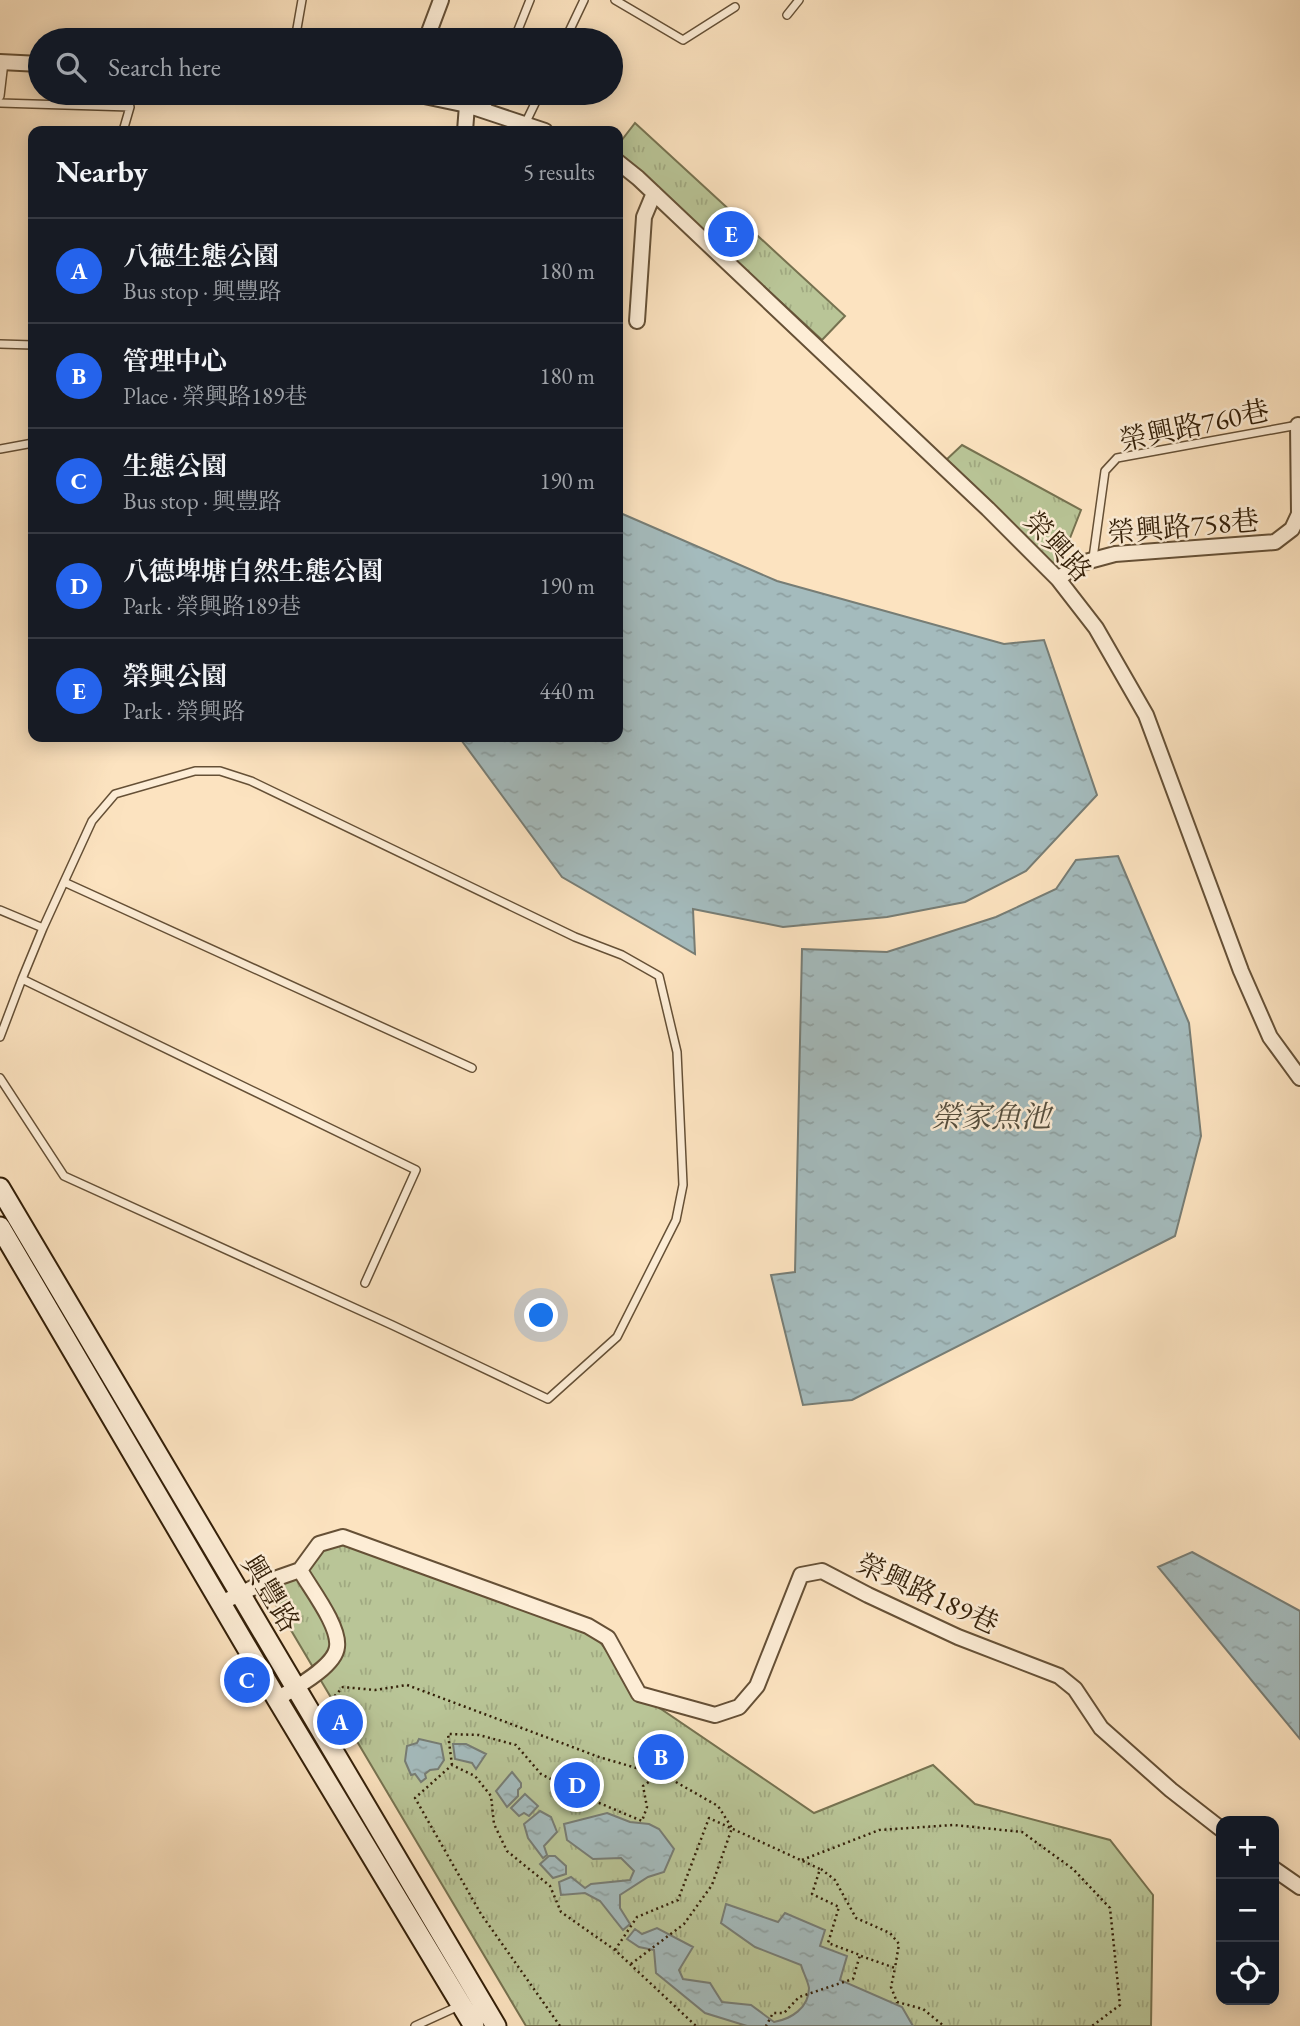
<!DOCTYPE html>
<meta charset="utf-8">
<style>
:root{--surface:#171b24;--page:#242831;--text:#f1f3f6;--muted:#9ea1a6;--line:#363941;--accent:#2563eb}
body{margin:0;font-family:"EB Garamond","Noto Serif TC",serif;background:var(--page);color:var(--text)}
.controls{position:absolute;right:21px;bottom:21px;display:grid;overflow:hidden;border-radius:14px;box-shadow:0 4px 18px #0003}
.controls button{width:63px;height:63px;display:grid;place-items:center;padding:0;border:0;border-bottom:2px solid var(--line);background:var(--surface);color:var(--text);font:35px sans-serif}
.you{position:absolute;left:542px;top:1316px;width:24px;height:24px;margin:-18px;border:5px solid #fff;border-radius:50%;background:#1a73e8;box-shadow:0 0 0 10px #1a73e833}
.badge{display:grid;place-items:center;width:46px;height:46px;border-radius:50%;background:var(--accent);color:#fff;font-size:23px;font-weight:700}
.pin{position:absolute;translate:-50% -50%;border:4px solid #fff;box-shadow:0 2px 7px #0006}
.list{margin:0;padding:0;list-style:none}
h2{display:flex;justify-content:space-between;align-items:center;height:91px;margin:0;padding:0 28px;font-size:30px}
h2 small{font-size:23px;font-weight:400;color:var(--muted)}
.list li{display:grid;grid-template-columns:46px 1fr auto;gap:21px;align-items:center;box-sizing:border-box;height:105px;padding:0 28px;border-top:2px solid var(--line)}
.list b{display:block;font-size:26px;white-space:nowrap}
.list p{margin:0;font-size:23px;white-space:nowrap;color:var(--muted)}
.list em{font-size:23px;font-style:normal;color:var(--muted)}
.icon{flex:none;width:38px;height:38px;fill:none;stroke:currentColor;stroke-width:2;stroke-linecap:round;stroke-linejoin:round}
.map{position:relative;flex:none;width:1300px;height:2026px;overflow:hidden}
.search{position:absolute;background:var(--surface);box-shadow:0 4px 18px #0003;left:28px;top:28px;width:595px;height:77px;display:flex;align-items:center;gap:18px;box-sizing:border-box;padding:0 24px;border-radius:38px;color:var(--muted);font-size:26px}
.panel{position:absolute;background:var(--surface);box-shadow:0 4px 18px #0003;left:28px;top:126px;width:595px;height:616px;border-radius:14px}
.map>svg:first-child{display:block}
.grass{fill:url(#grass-tufts);stroke:#767250;stroke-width:2}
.water{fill:url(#water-ripples);stroke:#777d75;stroke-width:2}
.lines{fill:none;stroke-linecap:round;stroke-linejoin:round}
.lane-casing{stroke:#655036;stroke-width:10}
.street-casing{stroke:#655036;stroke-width:18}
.secondary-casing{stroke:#331f08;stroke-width:23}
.path{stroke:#331f08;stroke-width:2.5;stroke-dasharray:2 3.5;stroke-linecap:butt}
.lane{stroke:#fdedd6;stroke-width:7}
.street{stroke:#fdedd6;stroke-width:14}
.secondary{stroke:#fdedd6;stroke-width:19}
.labels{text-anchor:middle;stroke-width:5;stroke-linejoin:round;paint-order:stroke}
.street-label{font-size:28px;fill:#331f08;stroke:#fdedd6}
.water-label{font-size:30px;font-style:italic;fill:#554e3e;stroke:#fdedd6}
</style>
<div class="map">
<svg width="1300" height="2026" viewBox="0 0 1300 2026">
<defs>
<pattern id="grass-tufts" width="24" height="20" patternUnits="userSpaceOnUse" patternTransform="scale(1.75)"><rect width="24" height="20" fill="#b9c597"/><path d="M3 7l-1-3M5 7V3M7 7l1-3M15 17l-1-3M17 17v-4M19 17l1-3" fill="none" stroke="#a0a981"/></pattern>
<pattern id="water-ripples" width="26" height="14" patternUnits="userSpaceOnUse" patternTransform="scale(1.75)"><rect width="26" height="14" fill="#a4bbbd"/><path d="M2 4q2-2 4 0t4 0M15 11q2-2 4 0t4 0" fill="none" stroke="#8ea0a1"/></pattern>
</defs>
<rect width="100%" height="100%" fill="#fce3c0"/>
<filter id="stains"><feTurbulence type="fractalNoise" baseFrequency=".00286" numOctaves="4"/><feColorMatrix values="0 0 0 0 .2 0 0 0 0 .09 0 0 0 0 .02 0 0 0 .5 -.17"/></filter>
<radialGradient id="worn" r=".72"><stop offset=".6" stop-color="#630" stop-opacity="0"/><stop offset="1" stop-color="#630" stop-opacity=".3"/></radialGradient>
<path class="grass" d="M635 123 845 316 822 340 618 152V145Z
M962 445 1081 510 1057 571 946 460Z
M343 1537 588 1626 639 1694 814 1813 933 1765 975 1804 1110 1840 1153 1895 1151 2026H526L263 1583Z"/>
<path class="water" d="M618 512 777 581 1004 644 1044 640 1097 795 1026 871 965 902 887 917 783 927 693 909 695 954 562 877 459 737H618Z
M1118 856 1189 1023 1201 1136 1175 1236 852 1400 803 1405 771 1275 795 1272 802 949 887 952 996 917 1056 889 1076 860Z
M1192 1552 1300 1611V1739L1158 1567Z
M419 1739 441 1744 444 1760 438 1769 430 1770 425 1774 426 1778 421 1782 415 1774 411 1775 405 1761 407 1746 417 1743Z
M453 1744H466L486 1754 476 1769 472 1763 455 1759Z
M512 1772 521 1783V1787L518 1790V1796L507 1807 496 1791Z
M525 1794 538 1806 529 1816 524 1813 519 1816 511 1808Z
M540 1811 551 1817 557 1832 544 1846 547 1855 543 1858 528 1838 524 1824Z
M607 1813 630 1822 649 1824 659 1829 674 1849 664 1872 648 1877 620 1895V1908L630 1924 623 1930 600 1901 585 1893 561 1895 559 1882 571 1877 585 1888 591 1884 630 1880 634 1871 621 1858 593 1859 567 1840 564 1824Z
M549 1856H555L566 1866V1874L553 1878 540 1864Z
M726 1904 778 1922 785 1913 825 1930 820 1946 847 1956 840 1980 902 2007 913 2026H747L705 2013 656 1973 654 1950 639 1947 627 1939 635 1929 642 1934 657 1928 693 1947 679 1970 683 1979 710 1983 722 2002 751 2005 774 2022C791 2019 809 2008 809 1988 808 1981 803 1972 801 1965L755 1947 721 1923Z"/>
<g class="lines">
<defs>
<path id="lane" d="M615 0 683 40 735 7
M787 15 799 0
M295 40 302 0
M514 40 530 0
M565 40 584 0
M0 96 4 62
M0 103 130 107 123 131
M485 111 492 93
M525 124 540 93
M0 344 33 345
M0 449 33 443
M1093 558 1105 471 1117 458 1298 425
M0 910 43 928 22 979 416 1170 365 1283
M43 928 64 882 472 1068
M0 1037 22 979
M0 1078 64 1176 392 1325 548 1399 617 1337 676 1220 683 1185 677 1052 659 976 622 955 575 937 251 781 220 771H195L115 794 92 821 64 882
M415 2026 461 2005"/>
<path id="street" d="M426 40 441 0
M0 62 40 64
M410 93 467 105 545 131
M465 131 467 105
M618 162 638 178 988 509 1058 579 1096 628 1146 715 1241 971 1270 1037 1300 1078
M637 321 644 217 654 193
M1058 579 1078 564 1115 554 1275 542 1292 529 1299 514 1298 425
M221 1603 263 1583 300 1570 319 1544 343 1537 588 1626 608 1638 639 1694 715 1715 739 1707 757 1686 801 1575 822 1571 868 1595 958 1637 1059 1676 1075 1689 1101 1728 1171 1790 1221 1829
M277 1699C293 1689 335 1667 337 1647 340 1626 310 1588 300 1570
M1274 1869 1300 1887"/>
<path id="secondary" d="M0 1188 496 2026
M0 1227 277 1699 474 2026"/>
</defs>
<use href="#lane" class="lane-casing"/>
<use href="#street" class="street-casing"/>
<use href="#secondary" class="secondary-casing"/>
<path class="path" d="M327 1704 343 1687 375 1690 407 1685 599 1757 667 1777 718 1806 732 1828 712 1885 684 1924 631 1964
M452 1765 448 1734 479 1735 516 1745 541 1774 585 1797 642 1821 647 1807 643 1786 660 1774
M802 1860 879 1830 954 1825 1022 1832 1073 1869 1110 1908 1120 2005 1092 2026
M821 1869 835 1880 856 1918 890 1933 899 1944 895 1968
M615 1950 637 1917 678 1900 709 1818 820 1869 812 1894 839 1907 828 1943 860 1955 853 1979 799 1997 784 2013H773L766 2026
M861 1956 895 1968 891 1987 897 2002 923 2009 944 2026
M560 2026 481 1914 415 1798 452 1765 475 1776 491 1796 494 1824 507 1851 550 1886 561 1912 615 1950 696 2026"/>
<use href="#lane" class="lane"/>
<use href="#street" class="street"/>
<use href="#secondary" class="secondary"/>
</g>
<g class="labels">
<g class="street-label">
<text transform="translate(1194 425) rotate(-12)" y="10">榮興路760巷</text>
<text transform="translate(1183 526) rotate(-5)" y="10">榮興路758巷</text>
<text transform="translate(1058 546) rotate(47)" y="10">榮興路</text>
<text transform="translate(271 1593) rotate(59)" y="10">興豐路</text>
<text transform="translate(928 1593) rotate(25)" y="10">榮興路189巷</text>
</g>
<g class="water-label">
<text x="991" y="1127">榮家魚池</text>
</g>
</g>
<rect width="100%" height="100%" filter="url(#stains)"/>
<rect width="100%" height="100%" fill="url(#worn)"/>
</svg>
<div class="controls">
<button>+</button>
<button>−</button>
<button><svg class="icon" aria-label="locate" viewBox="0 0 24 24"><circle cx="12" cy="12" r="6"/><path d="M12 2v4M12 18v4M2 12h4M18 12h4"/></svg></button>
</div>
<div class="you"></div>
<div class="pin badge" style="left:340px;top:1722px">A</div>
<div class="pin badge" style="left:661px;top:1757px">B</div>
<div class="pin badge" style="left:247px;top:1680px">C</div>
<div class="pin badge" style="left:577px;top:1785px">D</div>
<div class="pin badge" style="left:731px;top:234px">E</div>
<div class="search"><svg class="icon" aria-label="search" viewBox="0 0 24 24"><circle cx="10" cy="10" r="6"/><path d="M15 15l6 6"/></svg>Search here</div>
<section class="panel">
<h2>Nearby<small>5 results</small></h2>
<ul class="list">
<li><span class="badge">A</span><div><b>八德生態公園</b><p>Bus stop · 興豐路</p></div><em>180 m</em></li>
<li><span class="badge">B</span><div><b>管理中心</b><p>Place · 榮興路189巷</p></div><em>180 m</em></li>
<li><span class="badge">C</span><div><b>生態公園</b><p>Bus stop · 興豐路</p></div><em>190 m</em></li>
<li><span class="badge">D</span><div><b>八德埤塘自然生態公園</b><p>Park · 榮興路189巷</p></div><em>190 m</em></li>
<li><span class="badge">E</span><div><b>榮興公園</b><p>Park · 榮興路</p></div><em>440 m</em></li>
</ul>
</section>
</div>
